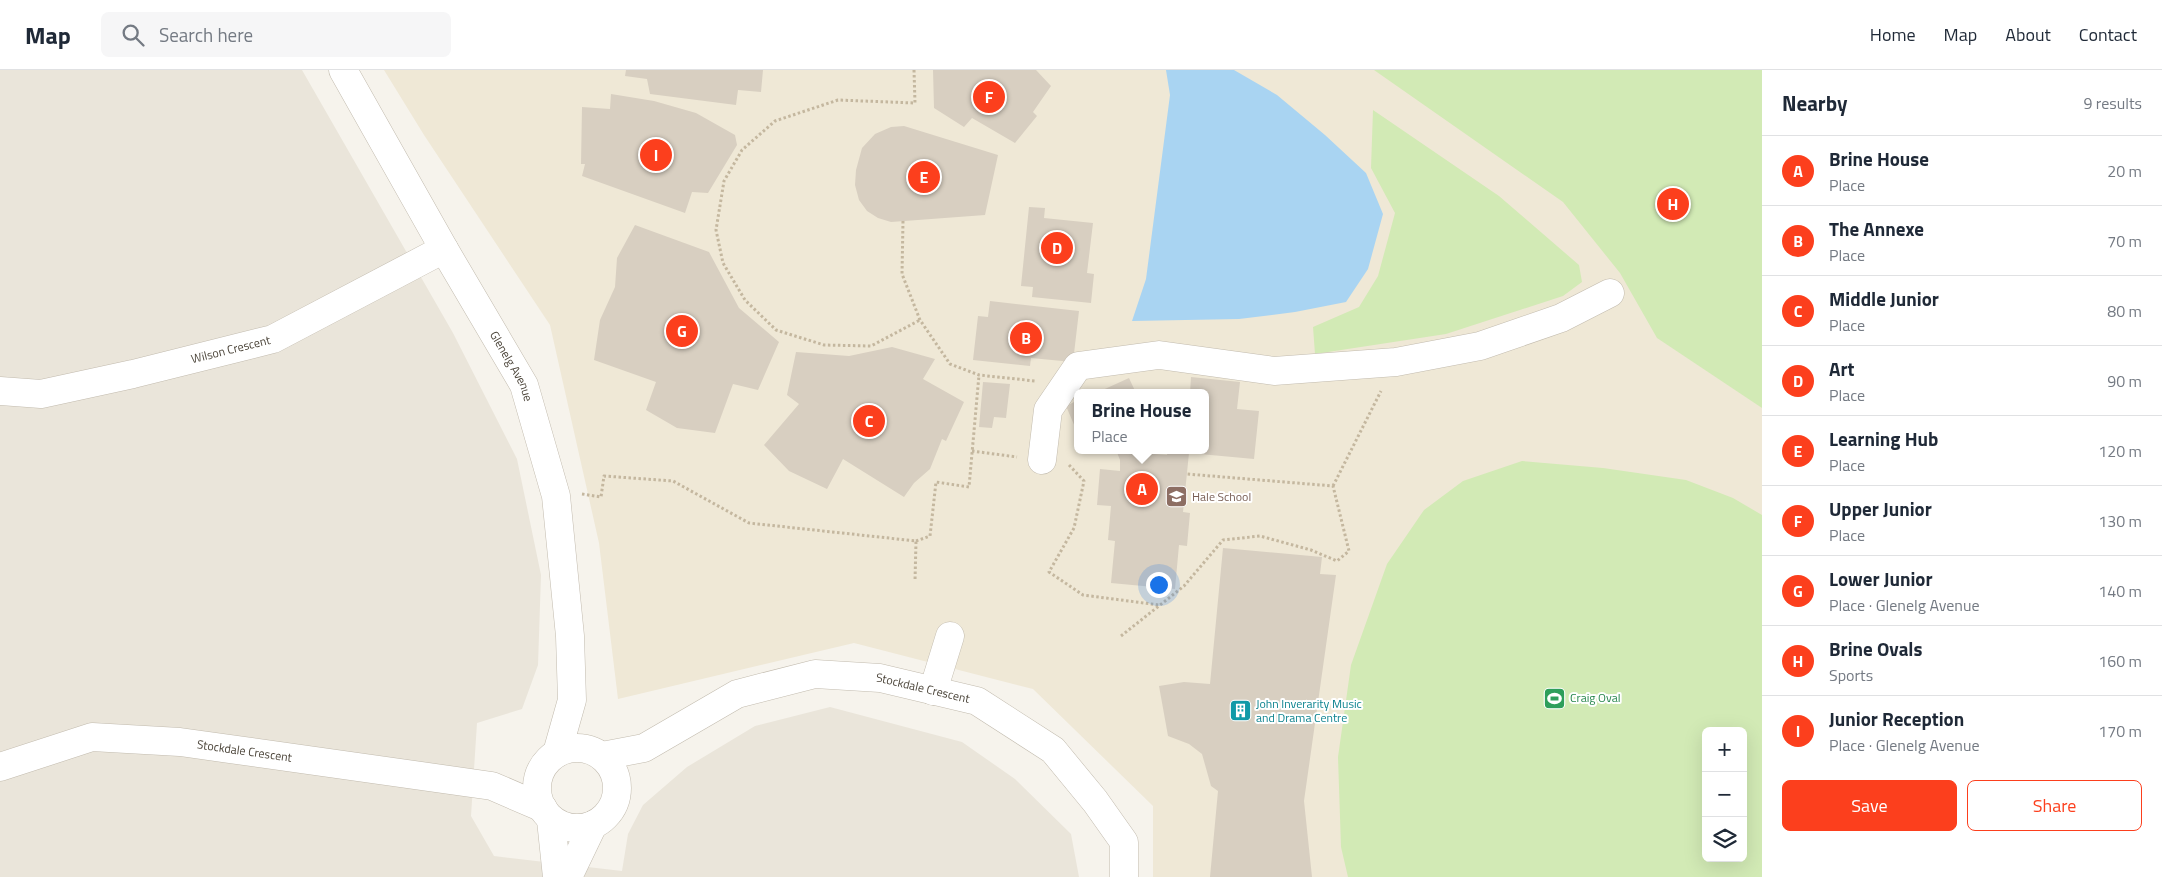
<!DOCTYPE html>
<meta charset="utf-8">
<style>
:root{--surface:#fff;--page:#f6f6f7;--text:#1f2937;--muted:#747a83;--line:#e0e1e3;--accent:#fc3f1d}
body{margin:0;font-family:"Titillium Web",sans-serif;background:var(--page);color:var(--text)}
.controls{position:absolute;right:15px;bottom:15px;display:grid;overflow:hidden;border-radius:8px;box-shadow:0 5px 20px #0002}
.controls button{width:45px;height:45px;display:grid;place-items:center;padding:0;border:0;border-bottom:1px solid var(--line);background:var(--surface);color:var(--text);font:25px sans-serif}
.you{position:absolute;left:1158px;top:514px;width:18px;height:18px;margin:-12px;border:4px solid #fff;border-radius:50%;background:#1a73e8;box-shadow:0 0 0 8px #1a73e833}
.badge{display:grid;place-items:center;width:32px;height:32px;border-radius:50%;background:var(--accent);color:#fff;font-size:16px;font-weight:700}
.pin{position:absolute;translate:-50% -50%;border:2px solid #fff;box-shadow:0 1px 5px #0006}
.popup{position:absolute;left:1074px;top:319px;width:135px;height:65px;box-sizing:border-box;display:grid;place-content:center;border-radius:8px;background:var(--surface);filter:drop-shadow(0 1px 4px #0005);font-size:16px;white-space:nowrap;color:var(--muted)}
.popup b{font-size:19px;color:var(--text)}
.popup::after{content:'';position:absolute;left:50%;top:100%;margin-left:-10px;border:10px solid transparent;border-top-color:var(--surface)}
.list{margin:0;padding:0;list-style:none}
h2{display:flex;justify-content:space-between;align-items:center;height:65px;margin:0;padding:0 20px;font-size:21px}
h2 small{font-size:16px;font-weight:400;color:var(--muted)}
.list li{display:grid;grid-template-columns:32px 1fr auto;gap:15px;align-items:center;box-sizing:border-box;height:70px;padding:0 20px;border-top:1px solid var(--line)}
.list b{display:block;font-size:19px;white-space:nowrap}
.list p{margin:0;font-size:16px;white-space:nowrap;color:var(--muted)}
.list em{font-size:16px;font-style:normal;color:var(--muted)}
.actions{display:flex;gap:10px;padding:15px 20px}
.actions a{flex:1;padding:11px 0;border:1px solid var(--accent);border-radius:8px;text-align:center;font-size:18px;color:var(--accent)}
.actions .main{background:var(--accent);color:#fff}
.icon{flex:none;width:28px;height:28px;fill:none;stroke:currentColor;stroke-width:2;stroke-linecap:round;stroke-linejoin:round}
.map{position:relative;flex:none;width:1762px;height:807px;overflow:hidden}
header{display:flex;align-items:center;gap:30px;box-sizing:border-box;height:70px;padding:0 25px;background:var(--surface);border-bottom:1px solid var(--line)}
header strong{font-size:24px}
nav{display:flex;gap:28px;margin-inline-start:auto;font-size:18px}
.search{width:350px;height:45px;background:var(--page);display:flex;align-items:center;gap:12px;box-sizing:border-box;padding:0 18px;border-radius:8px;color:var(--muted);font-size:19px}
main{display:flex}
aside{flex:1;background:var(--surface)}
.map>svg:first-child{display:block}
.residential{fill:#eae5da}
.education{fill:#efe8d6;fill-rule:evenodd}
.green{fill:#d2eab5;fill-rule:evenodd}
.water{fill:#a9d4f2}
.building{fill:#d8cfc1}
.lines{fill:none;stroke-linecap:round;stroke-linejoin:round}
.minor-casing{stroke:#c2bbae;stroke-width:29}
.path{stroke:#c4b79f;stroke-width:3;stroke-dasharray:2.5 2.5;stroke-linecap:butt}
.minor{stroke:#fff;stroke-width:28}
.labels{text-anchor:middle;stroke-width:4;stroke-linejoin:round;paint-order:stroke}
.street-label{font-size:12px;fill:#4b4439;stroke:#fff}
.education-label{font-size:12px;fill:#785e54;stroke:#fff;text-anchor:start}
.leisure-label{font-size:12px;fill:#27864d;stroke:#fff;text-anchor:start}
.culture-label{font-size:12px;fill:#0d838f;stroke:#fff;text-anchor:start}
</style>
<header>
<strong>Map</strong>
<div class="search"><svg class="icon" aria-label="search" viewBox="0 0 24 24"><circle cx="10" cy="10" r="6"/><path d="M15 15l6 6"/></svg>Search here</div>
<nav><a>Home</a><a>Map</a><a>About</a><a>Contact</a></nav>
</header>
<main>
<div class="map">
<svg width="1762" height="807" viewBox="0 0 1762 807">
<rect width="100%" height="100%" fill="#f6f3ec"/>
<path class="residential" d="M0 0H302L453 263 517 389 541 505 538 595 522 639 477 653 471 746 494 786 622 801 628 764 643 735 687 697 755 656 830 637 962 672 1015 709 1071 764 1079 807H0Z"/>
<path class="education" d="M384 0H1762V807H1153V736L1033 619 854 573 618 629 599 473 550 255 424 65ZM1078 323H1206V380H1078ZM1706 661H1743V788H1706Z"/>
<path class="green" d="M1374 0H1762V338L1657 268 1620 203 1563 132Z
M1373 40 1499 126 1579 195 1582 212 1563 226 1446 264 1315 284 1313 257 1359 237 1378 206 1395 143 1371 98Z
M1522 391 1603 398 1686 410 1733 428 1762 445V807H1348L1341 777 1338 687 1351 595 1387 494 1424 440 1463 411ZM1706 661H1743V788H1706Z"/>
<path class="water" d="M1166 0H1234L1277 25 1325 65 1366 103 1383 144 1368 199 1346 232 1295 242 1239 249 1132 251 1146 209 1170 25Z"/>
<path class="building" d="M626 0H763L761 22 738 20 736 35 650 24 647 9 625 6Z
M933 0H1036L1051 16 1033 42 1037 46 1015 73 972 48 964 57 934 38Z
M611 24 654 31 696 43 735 65 737 75 708 123 692 122 685 143 582 106 585 94H581L582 37 610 39Z
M904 56 998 85 985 145 891 152 878 148 867 141 859 130 855 115 856 100 862 78 875 64 891 57Z
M1029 137 1045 138 1044 148 1093 153 1087 203 1094 204 1091 233 1032 227 1033 217 1021 216Z
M635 155 709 182 739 238 779 272 758 320 733 314 715 363 677 358 646 340 656 312 594 290 600 250 615 217 617 188Z
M990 231 1079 241 1073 292 1031 288 1030 296 973 290 978 246 988 247Z
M892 277 935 289 923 309 964 332 946 371 942 369 930 399 914 413 904 427 843 389 827 419 789 401 764 375 799 334 787 325 796 282 849 286Z
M1191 307 1240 312 1237 339 1259 341 1254 389 1189 383 1183 442 1190 443 1187 476 1179 475 1175 519 1111 513 1115 471 1108 470 1111 436 1097 435 1100 399 1120 401V390L1116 380H1142L1143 383 1167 385 1168 380H1206V323H1190Z
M1129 308 1136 323H1096Z
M983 312 1010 314 1006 348 994 347 992 358 979 357Z
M1078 330V364L1066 336Z
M1223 478 1322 487 1320 504 1336 505 1304 731 1312 807H1210L1218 721 1211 716 1202 684 1189 674 1168 666 1159 616 1184 612 1210 614Z"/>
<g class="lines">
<defs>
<g id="minor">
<path id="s1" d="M343 0 444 179 524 315 556 426 570 566 572 630 557 683"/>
<path id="s2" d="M0 321 41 324 133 304 273 269 444 179"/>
<path d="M1042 390 1048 340 1078 296 1159 285 1274 301 1396 292 1480 276 1561 248 1610 223"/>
<path d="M933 621 950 566"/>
<circle cx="577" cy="718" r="40"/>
<path id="s3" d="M602 686 644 678 737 624 815 604 880 608 977 631 1053 680 1095 731 1124 772V807"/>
<path id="s4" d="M0 697 92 667 180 672 492 716 543 738"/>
<path d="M551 750 557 807"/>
<path d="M568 807 593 755"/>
</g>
</defs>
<use href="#minor" class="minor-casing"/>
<path class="path" d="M914 0 915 33 838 30 775 51 742 80 724 111 716 160 723 193 745 230 776 260 824 275 871 276 920 250
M903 151 902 204 920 250 950 294 979 305 1035 311
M972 381 1017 387
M1069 395 1084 411 1074 458 1049 502 1083 525 1159 535
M1333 416 1381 321
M582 424 601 427 604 406 673 411 749 453 916 471 915 511
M916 471 930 466 936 412 969 417 979 305
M1121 566 1184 516 1223 470 1260 466 1311 480 1337 491 1349 481 1333 416 1187 404"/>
<use href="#minor" class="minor"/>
</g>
<defs>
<symbol id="school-square" viewBox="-11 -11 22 22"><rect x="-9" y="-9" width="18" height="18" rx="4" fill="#8d6e63" stroke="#fff"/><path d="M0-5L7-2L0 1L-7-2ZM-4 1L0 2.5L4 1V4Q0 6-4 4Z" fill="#fff"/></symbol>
<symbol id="stadium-square" viewBox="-11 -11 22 22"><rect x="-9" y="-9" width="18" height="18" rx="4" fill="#2e9e5b" stroke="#fff"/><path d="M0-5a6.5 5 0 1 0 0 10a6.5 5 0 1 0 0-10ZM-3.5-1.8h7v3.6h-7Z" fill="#fff"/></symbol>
<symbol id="building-square" viewBox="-11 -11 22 22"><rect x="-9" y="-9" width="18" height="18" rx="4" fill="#0f9aa8" stroke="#fff"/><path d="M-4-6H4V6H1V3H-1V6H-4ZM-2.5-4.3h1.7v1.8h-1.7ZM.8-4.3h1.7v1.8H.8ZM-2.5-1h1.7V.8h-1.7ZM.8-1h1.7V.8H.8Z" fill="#fff"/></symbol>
</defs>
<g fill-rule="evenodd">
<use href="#school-square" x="1164" y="414" width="25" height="25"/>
<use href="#stadium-square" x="1542" y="616" width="25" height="25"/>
<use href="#building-square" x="1228" y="628" width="25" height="25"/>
</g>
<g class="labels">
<g class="street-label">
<text dy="4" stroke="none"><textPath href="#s2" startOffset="236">Wilson Crescent</textPath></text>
<text dy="4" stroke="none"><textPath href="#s1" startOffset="341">Glenelg Avenue</textPath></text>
<text dy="4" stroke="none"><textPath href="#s3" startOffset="340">Stockdale Crescent</textPath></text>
<text dy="4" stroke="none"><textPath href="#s4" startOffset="250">Stockdale Crescent</textPath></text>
</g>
<g class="education-label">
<text x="1192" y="431">Hale School</text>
</g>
<g class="leisure-label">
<text x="1570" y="632">Craig Oval</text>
</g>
<g class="culture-label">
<text x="1256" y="638">John Inverarity Music<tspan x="1256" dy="14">and Drama Centre</tspan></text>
</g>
</g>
</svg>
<div class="controls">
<button>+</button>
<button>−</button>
<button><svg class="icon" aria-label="layers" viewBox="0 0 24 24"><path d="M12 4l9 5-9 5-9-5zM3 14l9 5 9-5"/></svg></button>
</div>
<div class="you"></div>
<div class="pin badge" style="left:1142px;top:419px">A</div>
<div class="popup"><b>Brine House</b>Place</div>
<div class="pin badge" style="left:1026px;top:268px">B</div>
<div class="pin badge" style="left:869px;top:351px">C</div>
<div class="pin badge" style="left:1057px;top:178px">D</div>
<div class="pin badge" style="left:924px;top:107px">E</div>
<div class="pin badge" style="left:989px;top:27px">F</div>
<div class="pin badge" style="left:682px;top:261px">G</div>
<div class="pin badge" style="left:1673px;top:134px">H</div>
<div class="pin badge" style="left:656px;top:85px">I</div>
</div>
<aside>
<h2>Nearby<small>9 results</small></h2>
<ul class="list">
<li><span class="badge">A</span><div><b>Brine House</b><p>Place</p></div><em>20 m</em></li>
<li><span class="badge">B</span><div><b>The Annexe</b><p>Place</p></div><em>70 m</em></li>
<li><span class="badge">C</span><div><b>Middle Junior</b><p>Place</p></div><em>80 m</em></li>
<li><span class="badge">D</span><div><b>Art</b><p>Place</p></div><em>90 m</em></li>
<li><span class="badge">E</span><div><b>Learning Hub</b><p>Place</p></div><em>120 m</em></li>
<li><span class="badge">F</span><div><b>Upper Junior</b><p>Place</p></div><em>130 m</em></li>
<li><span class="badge">G</span><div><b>Lower Junior</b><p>Place · Glenelg Avenue</p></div><em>140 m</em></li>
<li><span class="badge">H</span><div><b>Brine Ovals</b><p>Sports</p></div><em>160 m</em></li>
<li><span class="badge">I</span><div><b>Junior Reception</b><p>Place · Glenelg Avenue</p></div><em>170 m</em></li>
</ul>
<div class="actions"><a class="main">Save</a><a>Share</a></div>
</aside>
</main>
